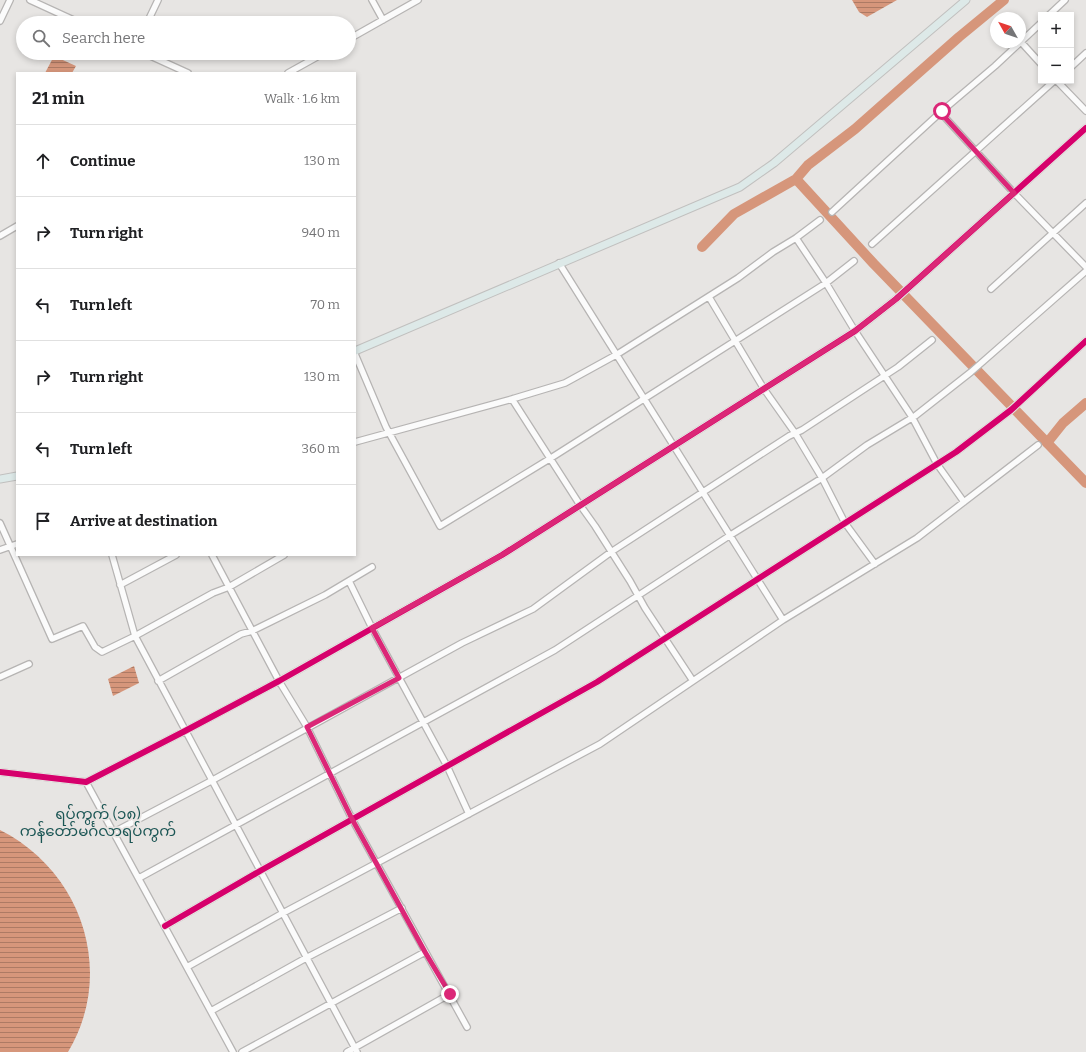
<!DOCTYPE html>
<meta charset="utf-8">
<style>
:root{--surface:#fff;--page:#f6f6f6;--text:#202124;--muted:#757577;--line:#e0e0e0}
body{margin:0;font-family:Bitter,"Noto Sans Myanmar",serif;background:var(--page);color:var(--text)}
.controls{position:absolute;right:12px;top:12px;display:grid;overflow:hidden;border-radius:0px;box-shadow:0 2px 6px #0003}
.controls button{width:36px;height:36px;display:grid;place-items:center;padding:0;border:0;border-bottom:1px solid var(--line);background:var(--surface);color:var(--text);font:20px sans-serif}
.compass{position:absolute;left:990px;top:12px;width:36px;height:36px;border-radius:50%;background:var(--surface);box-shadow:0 2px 6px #0003;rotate:310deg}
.stop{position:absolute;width:12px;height:12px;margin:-9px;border:3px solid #db2777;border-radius:50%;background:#fff}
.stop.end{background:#db2777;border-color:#fff;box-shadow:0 1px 4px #0008}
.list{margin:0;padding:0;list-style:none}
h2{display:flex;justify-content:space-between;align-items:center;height:52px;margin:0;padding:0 16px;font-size:17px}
h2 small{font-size:13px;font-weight:400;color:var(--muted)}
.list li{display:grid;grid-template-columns:26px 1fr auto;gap:12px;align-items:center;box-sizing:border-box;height:72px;padding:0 16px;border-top:1px solid var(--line)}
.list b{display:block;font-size:15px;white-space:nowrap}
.list em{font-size:13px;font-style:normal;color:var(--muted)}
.icon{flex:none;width:22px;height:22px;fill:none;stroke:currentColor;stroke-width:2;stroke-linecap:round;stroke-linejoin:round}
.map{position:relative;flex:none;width:1086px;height:1052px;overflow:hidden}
.search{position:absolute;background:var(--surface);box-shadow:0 2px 6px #0003;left:16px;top:16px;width:340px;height:44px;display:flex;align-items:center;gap:10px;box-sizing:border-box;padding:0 14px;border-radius:22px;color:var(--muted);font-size:15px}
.panel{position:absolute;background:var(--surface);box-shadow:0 2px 6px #0003;left:16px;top:72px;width:340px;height:484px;border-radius:0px}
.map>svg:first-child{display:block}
.water{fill:url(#water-rules)}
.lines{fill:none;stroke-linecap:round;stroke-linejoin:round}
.river{stroke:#d6967b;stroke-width:10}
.minor-casing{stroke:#b6b4b3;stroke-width:8}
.major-casing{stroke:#c1c0bf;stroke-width:9}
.minor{stroke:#fbfbfb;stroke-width:5.5}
.major{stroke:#dde9e8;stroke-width:7}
.cycleway-casing{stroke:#e8e4e2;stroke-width:8}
.cycleway{stroke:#d6006c;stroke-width:6}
.route{stroke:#db2777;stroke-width:5}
.labels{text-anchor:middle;stroke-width:3.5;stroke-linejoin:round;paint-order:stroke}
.quarter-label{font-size:15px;fill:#1b5655;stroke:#e8e4e2}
</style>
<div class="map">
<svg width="1086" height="1052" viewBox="0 0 1086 1052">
<defs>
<pattern id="water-rules" width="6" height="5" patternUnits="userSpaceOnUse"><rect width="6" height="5" fill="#d6967b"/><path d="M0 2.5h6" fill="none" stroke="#ad7a64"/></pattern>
</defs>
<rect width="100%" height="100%" fill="#e7e5e3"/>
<path class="water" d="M852 0H897L867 17 859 12Z
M54 56 76 66 72 73H45Z
M134 666 139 683 113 696 108 679Z
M0 830C82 871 116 972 68 1052H0Z"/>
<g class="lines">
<path class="river" d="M796 179 874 264 1086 483
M702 247 734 214 796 179 808 165 855 129 959 37 1004 0
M1047 443 1063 423 1086 403"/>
<defs>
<path id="minor" d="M30 0 80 23
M372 0 383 20
M1049 15 1065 0
M0 21 10 0
M147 23 158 0
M349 39 418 0
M1021 42 1041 64
M144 53 188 73
M1071 67 1086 53
M288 73 324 53
M1057 81 1086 111
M940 112 1014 193 1086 267
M832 212 942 111 995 66 1041 23
M0 236 17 226
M796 238 826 283 855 331 912 417 937 464 964 502
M872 244 1054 81
M559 263 783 620
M991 289 1086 203
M709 297 764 389 795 433 822 478 845 523 875 564
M355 354 386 427 440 526 551 458 826 283 854 261
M512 399 580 505 595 526 630 581 645 608 693 681
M355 442 512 399 565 383 616 355 738 278 773 252 796 238 820 220
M0 523 52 639 83 626 95 647 102 652 135 636 213 593 229 587 284 555
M0 550 17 544
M112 555 135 636 357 1052
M212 555 279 681 307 727 352 819 467 1027
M349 581 372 628 447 766 469 814
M120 585 176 555
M0 677 29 664
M158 681 241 634 252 631 325 595 372 567
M0 772 86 782 185 731 279 681 502 555 855 331 896 299 1086 128
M86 782 233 1052
M114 832 211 781 462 643 533 609 611 552 789 436 802 430 898 367 932 340
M139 878 555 650 729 536 822 478 867 445 915 416 971 372 1086 271
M165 926 260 871 597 682 956 452 1011 410 1086 341
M187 967 283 913 600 744 783 620 917 538 1038 445
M211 1011 306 958 402 908
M242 1052 425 952
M347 1052 450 994"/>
<path id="major" d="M355 351 740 187 774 163 966 0
M0 479 17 476"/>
</defs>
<use href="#minor" class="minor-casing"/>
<use href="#major" class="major-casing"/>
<use href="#minor" class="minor"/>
<use href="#major" class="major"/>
<defs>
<path id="cycleway" d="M0 772 86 782 185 731 279 681 502 555 855 331 896 299 1086 128
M165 926 260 871 597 682 956 452 1011 410 1086 341"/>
</defs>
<use href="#cycleway" class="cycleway-casing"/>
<use href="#cycleway" class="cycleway"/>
</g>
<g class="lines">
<path class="route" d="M450 994 425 952 352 819 307 727 399 678 372 628 502 555 855 331 896 299 1014 193 940 112 942 111"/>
</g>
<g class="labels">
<g class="quarter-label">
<text x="98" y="819">ရပ်ကွက် (၁၈)<tspan x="98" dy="17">ကန်တော်မင်္ဂလာရပ်ကွက်</tspan></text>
</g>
</g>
</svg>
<div class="controls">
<button>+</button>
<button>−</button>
</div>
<svg class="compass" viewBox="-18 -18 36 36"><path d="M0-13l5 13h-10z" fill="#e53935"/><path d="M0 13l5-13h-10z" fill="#757577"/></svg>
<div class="stop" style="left:942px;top:111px"></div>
<div class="stop end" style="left:450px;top:994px"></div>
<div class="search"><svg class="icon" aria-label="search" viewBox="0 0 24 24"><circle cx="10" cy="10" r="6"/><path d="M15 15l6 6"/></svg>Search here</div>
<section class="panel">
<h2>21 min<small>Walk · 1.6 km</small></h2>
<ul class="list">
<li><svg class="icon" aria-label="ahead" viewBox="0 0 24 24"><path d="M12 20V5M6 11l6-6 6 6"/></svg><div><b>Continue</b></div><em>130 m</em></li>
<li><svg class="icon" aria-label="right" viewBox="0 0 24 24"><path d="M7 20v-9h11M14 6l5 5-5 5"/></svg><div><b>Turn right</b></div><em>940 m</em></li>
<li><svg class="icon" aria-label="left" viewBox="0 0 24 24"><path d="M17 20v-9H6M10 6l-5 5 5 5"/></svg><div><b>Turn left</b></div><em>70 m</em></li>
<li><svg class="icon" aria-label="right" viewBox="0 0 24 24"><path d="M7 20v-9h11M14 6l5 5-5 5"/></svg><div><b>Turn right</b></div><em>130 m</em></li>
<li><svg class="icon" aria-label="left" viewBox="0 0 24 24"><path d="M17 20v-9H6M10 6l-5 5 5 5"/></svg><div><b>Turn left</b></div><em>360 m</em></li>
<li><svg class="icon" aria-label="arrive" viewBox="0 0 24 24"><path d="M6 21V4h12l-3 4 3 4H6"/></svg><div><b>Arrive at destination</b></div></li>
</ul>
</section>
</div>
